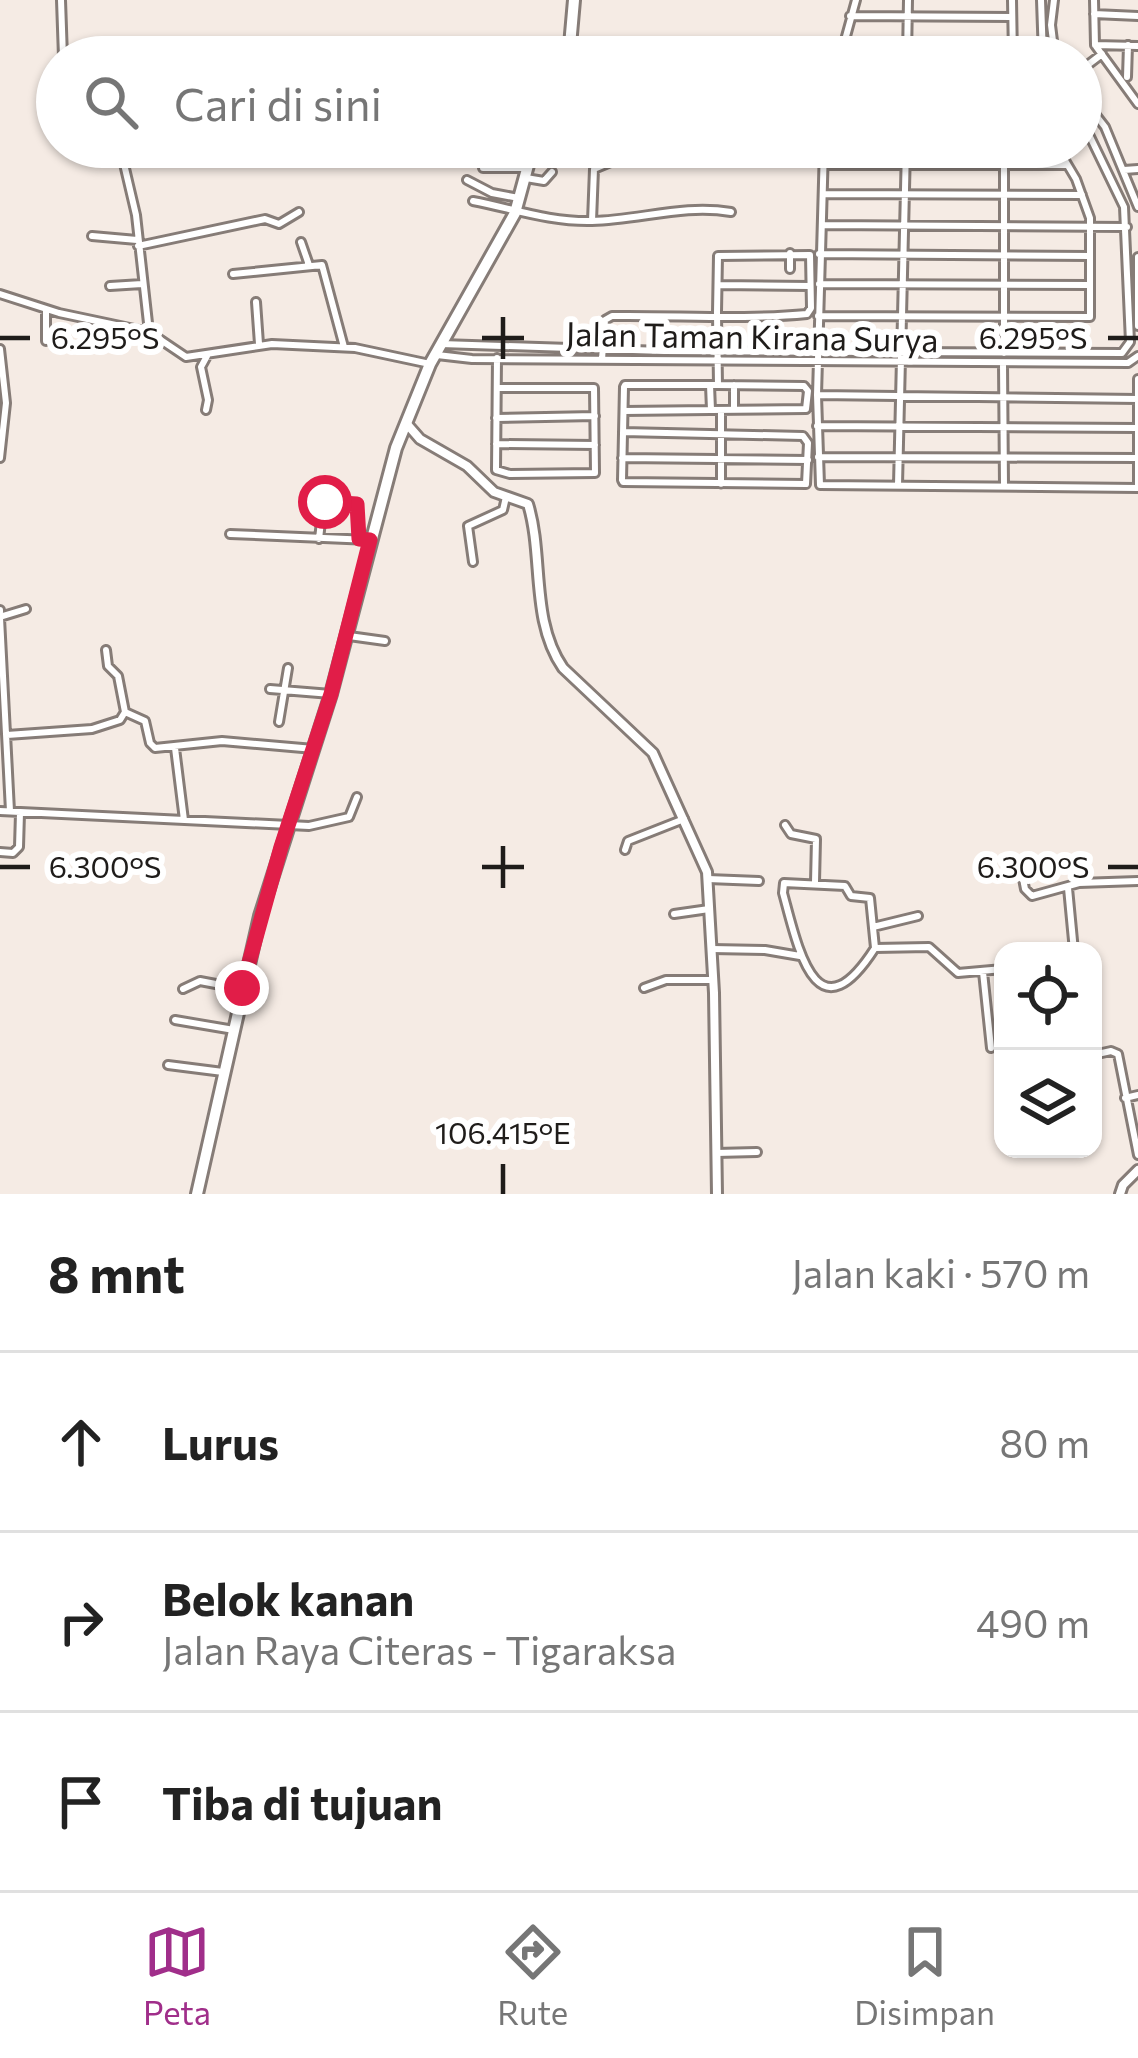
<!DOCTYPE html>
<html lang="id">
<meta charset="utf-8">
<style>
:root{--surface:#fff;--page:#f6f6f6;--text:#222;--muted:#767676;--line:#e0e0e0;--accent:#a02e8a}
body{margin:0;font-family:Commissioner,sans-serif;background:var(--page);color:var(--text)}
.controls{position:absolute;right:36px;bottom:36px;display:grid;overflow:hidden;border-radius:24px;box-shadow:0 3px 9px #0004}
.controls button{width:108px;height:108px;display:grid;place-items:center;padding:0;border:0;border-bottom:3px solid var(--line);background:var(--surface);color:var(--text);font:60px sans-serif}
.stop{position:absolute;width:36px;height:36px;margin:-27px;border:9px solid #e11d48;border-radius:50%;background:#fff}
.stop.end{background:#e11d48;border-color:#fff;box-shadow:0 3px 12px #0008}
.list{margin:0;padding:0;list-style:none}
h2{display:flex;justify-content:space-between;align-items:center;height:156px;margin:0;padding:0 48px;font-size:51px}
h2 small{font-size:39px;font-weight:400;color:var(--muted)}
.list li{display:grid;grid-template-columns:78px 1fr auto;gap:36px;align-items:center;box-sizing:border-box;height:180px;padding:0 48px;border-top:3px solid var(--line)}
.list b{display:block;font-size:45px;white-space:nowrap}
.list p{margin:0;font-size:39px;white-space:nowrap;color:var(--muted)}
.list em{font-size:39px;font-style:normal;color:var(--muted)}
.icon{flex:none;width:66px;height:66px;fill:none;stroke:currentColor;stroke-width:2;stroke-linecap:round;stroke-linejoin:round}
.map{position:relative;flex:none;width:1138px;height:1194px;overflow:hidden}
.search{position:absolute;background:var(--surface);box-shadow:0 3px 9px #0004;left:36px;right:36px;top:36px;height:132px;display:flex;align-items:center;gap:30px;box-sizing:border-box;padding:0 42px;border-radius:66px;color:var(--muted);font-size:45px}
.sheet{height:696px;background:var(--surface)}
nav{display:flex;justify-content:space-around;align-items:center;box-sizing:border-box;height:168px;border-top:3px solid var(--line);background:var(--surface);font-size:33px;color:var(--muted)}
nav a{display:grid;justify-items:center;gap:6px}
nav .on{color:var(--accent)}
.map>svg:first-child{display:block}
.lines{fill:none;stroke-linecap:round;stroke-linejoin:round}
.minor-casing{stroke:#867c77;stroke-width:12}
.tertiary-casing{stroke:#867c77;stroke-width:14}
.primary-casing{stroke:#867c77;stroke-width:16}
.minor{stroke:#fff;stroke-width:6}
.tertiary{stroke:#fff;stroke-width:8}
.primary{stroke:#fff;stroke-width:10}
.route{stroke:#e11d48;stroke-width:15}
.ticks{fill:none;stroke:#1f1c1a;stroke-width:4.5}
.labels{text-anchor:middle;stroke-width:12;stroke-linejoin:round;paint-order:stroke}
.street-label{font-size:33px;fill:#1f1c1a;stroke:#fff}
.ticks-label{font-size:30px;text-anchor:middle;fill:#1f1c1a;stroke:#fff;stroke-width:12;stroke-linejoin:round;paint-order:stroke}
</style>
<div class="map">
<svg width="1138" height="1194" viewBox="0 0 1138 1194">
<rect width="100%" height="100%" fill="#f5ebe4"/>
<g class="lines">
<defs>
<path id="minor" d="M61 0 63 57
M1012 0 1013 57
M1041 0 1043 57
M1054 0 1051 25 1055 57
M1094 0 1095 45 1138 104
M1094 14 1138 16
M850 16 1012 17
M843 44 1011 47
M1095 45 1138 46
M832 57 845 40 856 0
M907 57 908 0
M1081 70 1102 54
M1127 77 1128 45
M1081 96 1105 127 1138 207
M120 147 136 215 149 332
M824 147 817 395 820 485 1138 488
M823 165H1065
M483 168H525
M1124 170 1138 169
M526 178 544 181 552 172
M467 180 492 193 519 198
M823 194 1082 195
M473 201C514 209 550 222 592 221 640 220 683 204 731 212
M592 221 594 169 630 154 633 147
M822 225 1127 227
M92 236 137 240
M301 242 309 265
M138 246 265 219 279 224 299 212
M790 253V269
M819 254 1090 256
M1138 257V326
M233 274 322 265 344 347
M819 284 1090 285
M718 285 810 286
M110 286 142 284
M0 294 59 313 149 332 186 357 272 344 355 348 430 364
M256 302 259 344
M818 316 1090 317V218L1076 179 1057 147
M46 341V309
M441 344 664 351 1122 353 1130 342 1124 207 1081 118
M0 349 6 403 0 458
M1004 353V147
M437 355 472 359 1128 363 1138 356
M602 359 605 320 612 316C676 315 743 320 807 314L811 308 810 255 718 256 717 312V314L718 385H710L711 410 806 409 808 391 804 386 718 385
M1003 364 1004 486
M734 385V410
M497 388H594L595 473 510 474 496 470 497 358
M817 395 1138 399
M206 410 208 400 201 367 207 356
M721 410V484
M624 411 710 410
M496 418 595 416
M817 426 1138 428
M623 432 803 436 808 443 806 484 623 482 622 480 624 387 625 385H710
M496 444 595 445
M818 457 1138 458
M622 458 808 460
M898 485 906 147
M1138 488V379
M230 534 370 540
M319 539 323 504H357L359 539
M473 562 468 526 503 510 506 497
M0 610V612
M0 617 26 609
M0 618 10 811
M349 636 385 641
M106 650 108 666 118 676 125 712
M270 689 331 694
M279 722 288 668
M7 735 92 729 120 720 125 712 145 721 150 743 155 748 222 741 314 749
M175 748 184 820
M0 811 309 826 349 817 357 797
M785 825 791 834 816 839 815 882
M625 850 628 841 684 819
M0 852 13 853 19 847 20 813
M1020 863 1025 889 1032 896 1079 883 1138 881
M708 879 759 881
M1068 888 1074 951
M674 914 709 909
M873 927 918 916
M875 948C816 1040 798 948 783 893L784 883 845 886 851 896 870 898 875 948 929 947 958 973 1003 969
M712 949 765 950 800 956
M983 972 991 1048
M644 988 666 980H713
M183 989 200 981 242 989
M175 1020 234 1030
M1093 1055 1111 1051 1118 1054 1138 1155
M168 1065 223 1072
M1125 1098 1138 1095
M716 1153 757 1152"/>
<path id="tertiary" d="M406 423 420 439 467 466 494 492 528 504C544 556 530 620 563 668L653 753 707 872 714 993 717 1194
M1120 1194 1123 1185 1138 1170"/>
<path id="primary" d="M569 57 574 0
M197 1194 260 916 331 694 396 448 430 364 515 213 533 147"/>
</defs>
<use href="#minor" class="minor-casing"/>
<use href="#tertiary" class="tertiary-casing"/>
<use href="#primary" class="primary-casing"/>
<use href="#minor" class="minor"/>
<use href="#tertiary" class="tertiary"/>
<use href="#primary" class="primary"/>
</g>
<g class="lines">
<path class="route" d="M242 988 281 847 331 694 370 540 359 539 357 504 325 502"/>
</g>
<path class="ticks" d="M503 317V359M0 338H30M482 338H524M1108 338H1138M503 846V888M0 867H30M482 867H524M1108 867H1138M503 1164V1194"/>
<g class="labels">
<g class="street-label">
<text transform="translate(752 337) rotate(1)" y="12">Jalan Taman Kirana Surya</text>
</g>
</g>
<g class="ticks-label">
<text x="105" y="349">6.295°S</text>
<text x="1033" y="349">6.295°S</text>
<text x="105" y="878">6.300°S</text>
<text x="1033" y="878">6.300°S</text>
<text x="503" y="1144">106.415°E</text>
</g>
</svg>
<div class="controls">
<button><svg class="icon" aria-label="locate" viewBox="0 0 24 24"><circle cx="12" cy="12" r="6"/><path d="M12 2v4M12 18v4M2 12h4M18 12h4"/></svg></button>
<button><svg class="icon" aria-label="layers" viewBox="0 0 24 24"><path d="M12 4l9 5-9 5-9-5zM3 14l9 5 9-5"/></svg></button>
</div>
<div class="stop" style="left:325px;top:502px"></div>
<div class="stop end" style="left:242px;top:988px"></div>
<div class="search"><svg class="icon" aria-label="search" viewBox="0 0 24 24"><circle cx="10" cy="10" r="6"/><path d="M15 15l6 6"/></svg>Cari di sini</div>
</div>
<section class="sheet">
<h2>8 mnt<small>Jalan kaki · 570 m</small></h2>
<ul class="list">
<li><svg class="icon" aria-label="ahead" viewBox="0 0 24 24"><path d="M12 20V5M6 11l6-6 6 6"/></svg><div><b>Lurus</b></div><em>80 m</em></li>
<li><svg class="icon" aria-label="right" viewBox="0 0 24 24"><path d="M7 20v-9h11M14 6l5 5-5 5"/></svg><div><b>Belok kanan</b><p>Jalan Raya Citeras - Tigaraksa</p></div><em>490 m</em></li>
<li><svg class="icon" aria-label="arrive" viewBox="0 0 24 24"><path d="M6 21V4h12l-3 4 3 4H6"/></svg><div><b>Tiba di tujuan</b></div></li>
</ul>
</section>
<nav>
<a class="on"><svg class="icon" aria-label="map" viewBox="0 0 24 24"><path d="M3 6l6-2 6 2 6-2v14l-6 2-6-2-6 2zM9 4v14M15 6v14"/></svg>Peta</a>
<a><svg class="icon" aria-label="directions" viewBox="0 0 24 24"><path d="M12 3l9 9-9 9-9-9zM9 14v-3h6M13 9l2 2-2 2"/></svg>Rute</a>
<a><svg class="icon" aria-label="saved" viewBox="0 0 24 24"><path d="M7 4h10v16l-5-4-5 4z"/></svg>Disimpan</a>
</nav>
